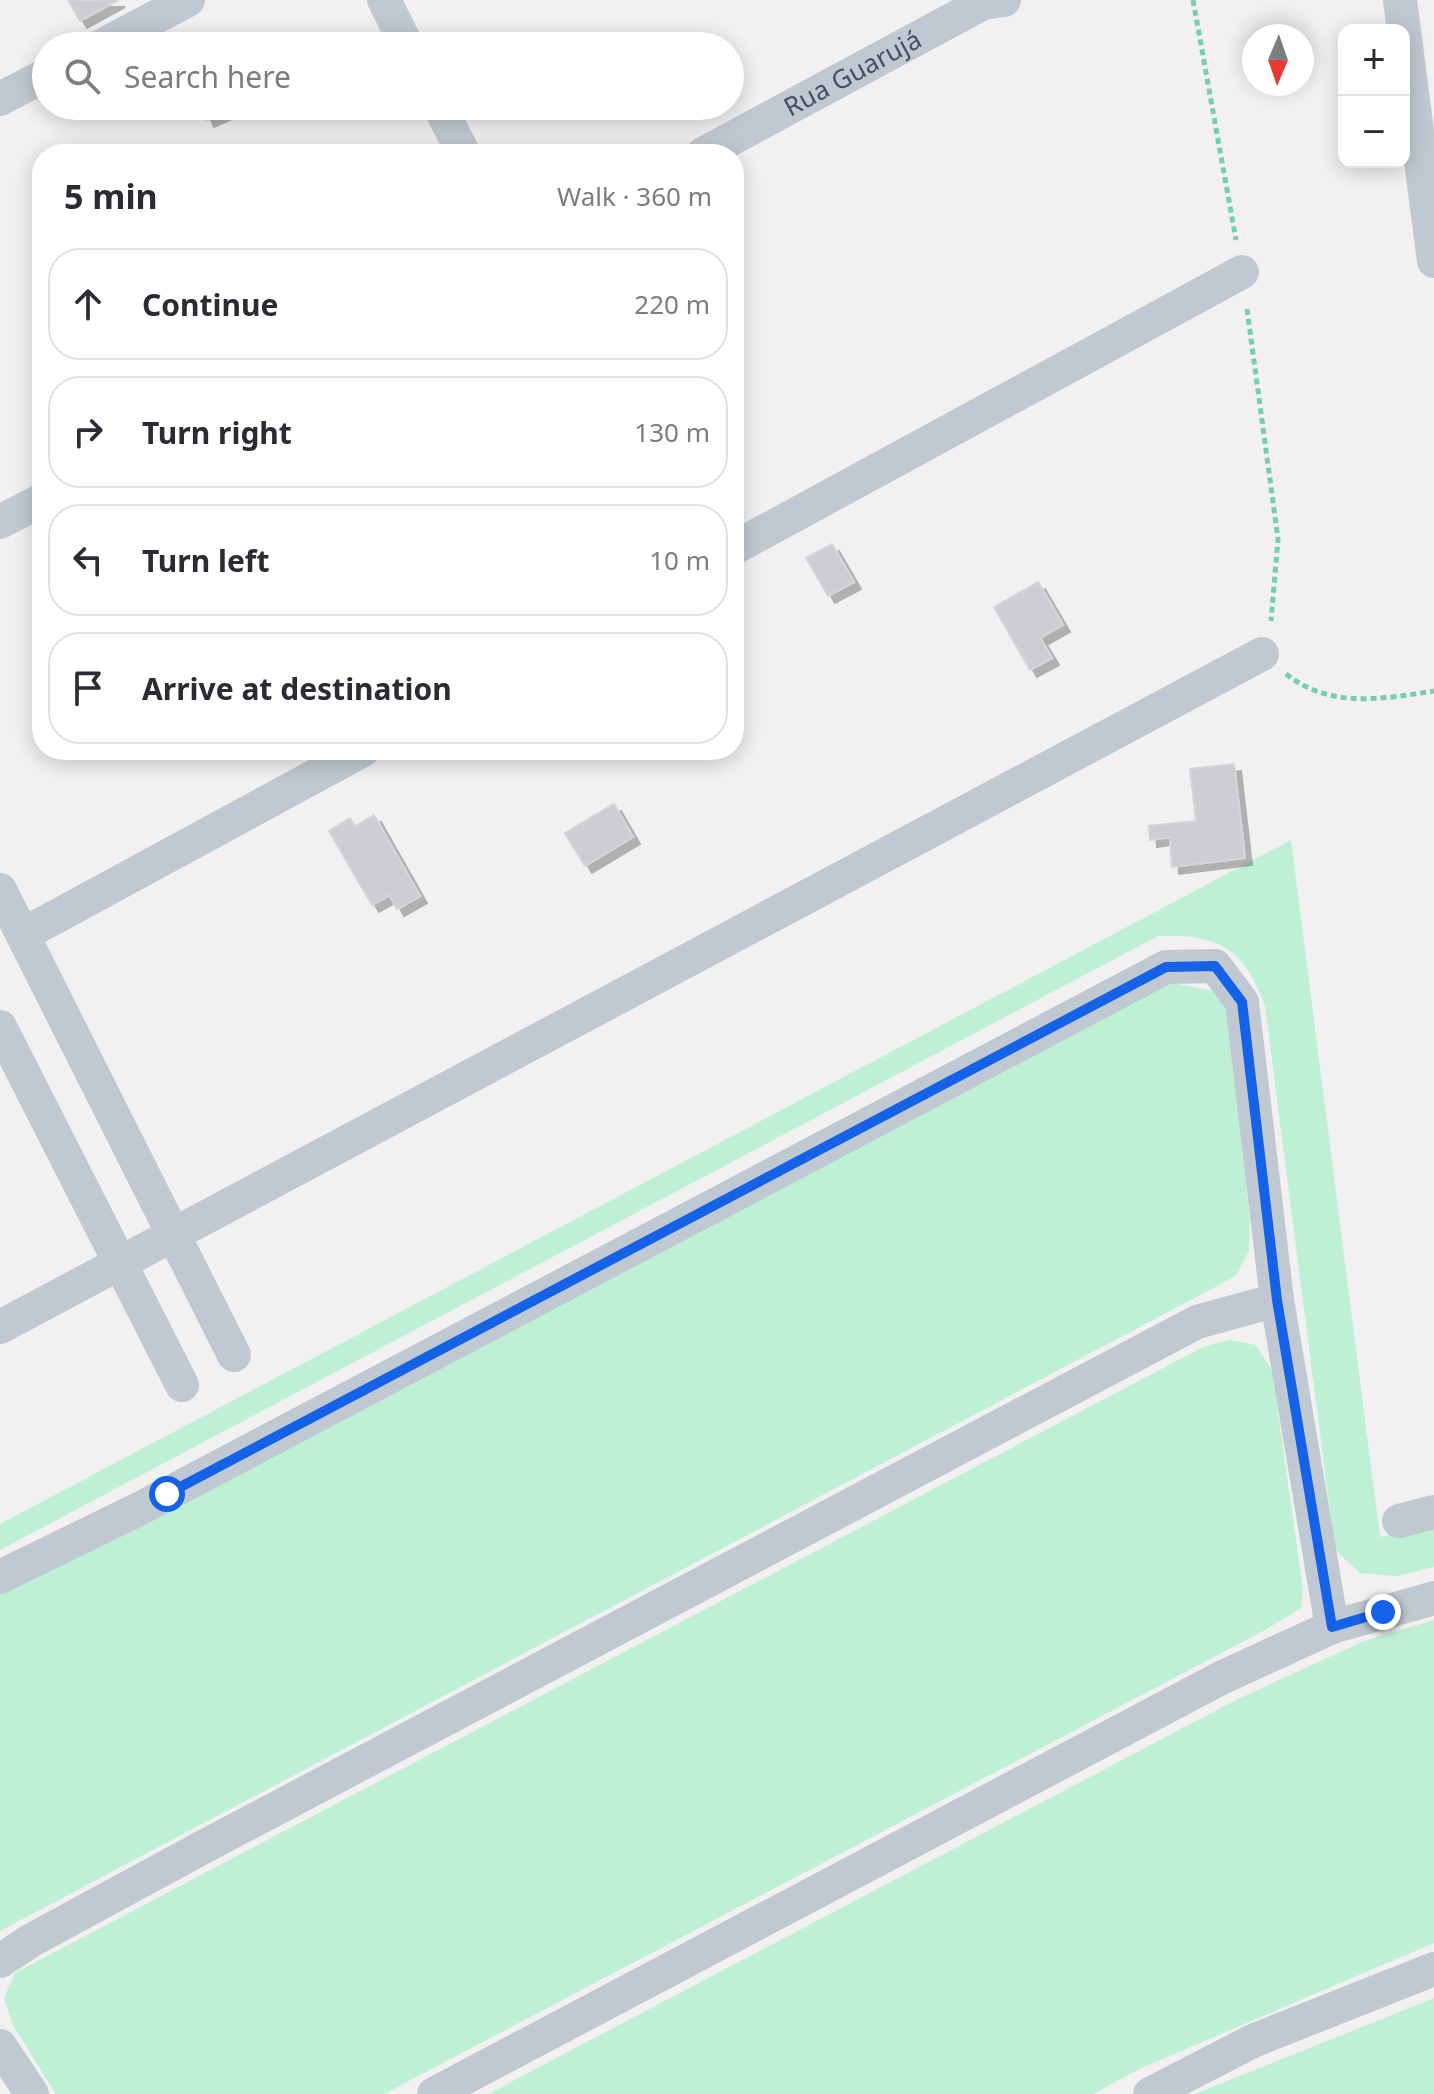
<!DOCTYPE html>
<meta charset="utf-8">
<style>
:root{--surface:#fff;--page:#f7f7f7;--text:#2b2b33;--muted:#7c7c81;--line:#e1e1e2}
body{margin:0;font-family:"Noto Sans",sans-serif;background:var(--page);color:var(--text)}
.controls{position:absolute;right:24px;top:24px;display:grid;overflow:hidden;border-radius:16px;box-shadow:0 4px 20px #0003}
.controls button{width:72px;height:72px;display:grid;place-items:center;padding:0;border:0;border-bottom:2px solid var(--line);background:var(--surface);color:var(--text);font:40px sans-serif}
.compass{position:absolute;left:1242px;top:24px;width:72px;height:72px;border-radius:50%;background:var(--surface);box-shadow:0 4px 20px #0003;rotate:182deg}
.stop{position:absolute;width:24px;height:24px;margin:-18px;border:6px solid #1662e6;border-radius:50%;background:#fff}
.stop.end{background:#1662e6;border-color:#fff;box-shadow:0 2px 8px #0008}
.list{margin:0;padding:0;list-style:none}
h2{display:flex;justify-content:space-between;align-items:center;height:104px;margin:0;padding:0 32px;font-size:34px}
h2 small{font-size:26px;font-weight:400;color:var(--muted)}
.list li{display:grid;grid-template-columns:52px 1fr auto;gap:24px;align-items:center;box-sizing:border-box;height:112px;margin:0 16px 16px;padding:0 16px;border:2px solid var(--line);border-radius:32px}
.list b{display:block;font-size:30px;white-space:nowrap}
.list em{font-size:26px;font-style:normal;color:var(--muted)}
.icon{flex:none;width:44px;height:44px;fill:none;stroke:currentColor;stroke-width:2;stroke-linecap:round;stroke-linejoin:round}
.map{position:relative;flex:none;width:1434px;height:2094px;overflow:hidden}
.search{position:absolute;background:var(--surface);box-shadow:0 4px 20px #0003;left:32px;top:32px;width:712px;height:88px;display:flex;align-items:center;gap:20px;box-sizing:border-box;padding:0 28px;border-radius:44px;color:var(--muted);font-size:30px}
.panel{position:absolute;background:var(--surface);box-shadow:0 4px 20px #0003;left:32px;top:144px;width:712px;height:616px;border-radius:32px}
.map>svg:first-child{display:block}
.green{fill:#bef0d5}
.building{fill:#ccced4;stroke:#d4d5db;stroke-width:2;filter:url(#shadow)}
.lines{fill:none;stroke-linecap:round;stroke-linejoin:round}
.path{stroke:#75cfa9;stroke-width:5;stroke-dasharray:6 4;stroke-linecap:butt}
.minor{stroke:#c0c9d2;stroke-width:34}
.route{stroke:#1662e6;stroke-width:10}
.labels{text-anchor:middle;stroke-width:7;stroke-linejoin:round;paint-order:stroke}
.street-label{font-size:26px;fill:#47515e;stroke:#fff}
</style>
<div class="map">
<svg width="1434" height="2094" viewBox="0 0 1434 2094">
<defs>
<filter id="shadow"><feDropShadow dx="7" dy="7" stdDeviation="0" flood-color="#0004"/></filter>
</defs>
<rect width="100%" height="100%" fill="#f2f0f0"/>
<path class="green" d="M1291 840 1380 1537 1434 1525V1567L1397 1576 1360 1573 1335 1550 1265 1006C1244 948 1219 934 1158 936L0 1550V1524Z
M1167 982 1220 992 1229 1016 1250 1223 1249 1251 1236 1276 0 1931V1592Z
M1230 1340 1256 1345 1272 1370 1303 1589 1301 1608 1265 1630 384 2094H56L13 2025 4 1998 15 1973 1203 1347Z
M1434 1620V1943L1139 2069 1093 2094H488L1236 1700 1364 1641Z
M1434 1998V2094H1195Z"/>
<path class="building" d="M68 0H118L80 21Z
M219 35 224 46H195Z
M201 106H239L207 120Z
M832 544 854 582 828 596 806 558Z
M1038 582 1063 625 1040 638 1052 658 1030 670 994 607Z
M1234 764 1245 858 1172 867 1170 837 1150 840 1149 826 1196 821 1190 769Z
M614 804 633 837 585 866 565 833Z
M374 815 420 896 397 909 390 895 372 905 329 831 350 818 355 826Z"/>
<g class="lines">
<path class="path" d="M1193 0 1236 240
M1247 309 1278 539 1271 621
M1286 674C1331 709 1382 699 1434 691"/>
<g class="minor">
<path d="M384 0 407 46"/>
<path d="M1400 0 1434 261"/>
<path d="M101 46 188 0"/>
<path d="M0 99 46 75"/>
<path d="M439 106 464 154"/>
<path id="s1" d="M703 154 983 3 1004 0"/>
<path d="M0 522 42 500"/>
<path d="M734 548 1242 272"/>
<path d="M0 890 234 1355"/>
<path d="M24 934 363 750"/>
<path d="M0 1027 182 1385"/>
<path d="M0 1327 1262 654"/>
<path d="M1399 1521 1434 1512"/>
<path d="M0 1577 139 1509 1166 967 1215 966 1242 1002 1277 1300 1332 1627"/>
<path d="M0 1961 30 1941 207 1845 1197 1322 1277 1300"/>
<path d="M0 2046 32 2094"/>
<path d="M434 2094 1221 1678 1332 1627 1434 1598"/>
<path d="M1150 2094 1255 2040 1434 1969"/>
</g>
</g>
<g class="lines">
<path class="route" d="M167 1494 1166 967 1215 966 1242 1002 1277 1300 1332 1627 1383 1612"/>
</g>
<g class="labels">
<g class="street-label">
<text dy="9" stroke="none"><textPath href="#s1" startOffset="170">Rua Guarujá</textPath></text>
</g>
</g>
</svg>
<div class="controls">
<button>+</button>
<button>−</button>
</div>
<svg class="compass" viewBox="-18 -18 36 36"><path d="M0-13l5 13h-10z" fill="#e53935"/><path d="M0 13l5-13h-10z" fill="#7c7c81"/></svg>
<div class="stop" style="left:167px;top:1494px"></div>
<div class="stop end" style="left:1383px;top:1612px"></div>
<div class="search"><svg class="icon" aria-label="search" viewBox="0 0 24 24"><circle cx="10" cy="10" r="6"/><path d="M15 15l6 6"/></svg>Search here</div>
<section class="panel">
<h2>5 min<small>Walk · 360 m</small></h2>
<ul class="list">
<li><svg class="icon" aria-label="ahead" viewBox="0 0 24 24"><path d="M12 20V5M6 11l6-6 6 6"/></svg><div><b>Continue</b></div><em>220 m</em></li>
<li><svg class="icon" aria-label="right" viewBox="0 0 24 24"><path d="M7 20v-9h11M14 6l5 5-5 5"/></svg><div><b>Turn right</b></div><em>130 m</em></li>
<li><svg class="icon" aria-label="left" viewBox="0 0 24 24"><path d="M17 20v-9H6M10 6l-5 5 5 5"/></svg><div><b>Turn left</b></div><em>10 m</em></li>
<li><svg class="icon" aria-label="arrive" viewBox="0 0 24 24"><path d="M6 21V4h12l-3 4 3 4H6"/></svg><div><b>Arrive at destination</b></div></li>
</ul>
</section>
</div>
